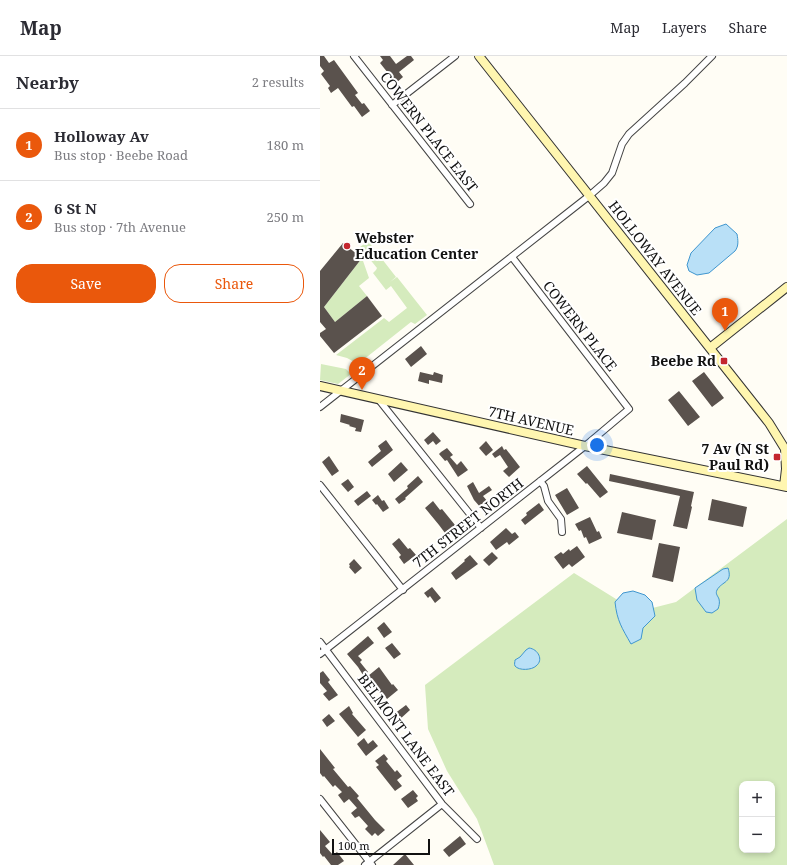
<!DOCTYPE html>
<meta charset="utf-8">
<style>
:root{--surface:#fff;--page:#f7f7f7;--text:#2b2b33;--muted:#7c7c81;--line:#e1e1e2;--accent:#ea580c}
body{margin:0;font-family:"Noto Serif",serif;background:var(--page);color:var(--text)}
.controls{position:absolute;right:12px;bottom:12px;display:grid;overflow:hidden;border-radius:8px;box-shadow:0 2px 6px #0003}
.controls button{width:36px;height:36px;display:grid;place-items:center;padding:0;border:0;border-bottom:1px solid var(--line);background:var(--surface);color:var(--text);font:20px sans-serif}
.scale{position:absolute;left:12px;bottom:10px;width:98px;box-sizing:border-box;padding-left:4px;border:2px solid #111;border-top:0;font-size:11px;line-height:14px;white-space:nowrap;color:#111;-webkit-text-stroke:3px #fff;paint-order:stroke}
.you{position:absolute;left:277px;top:389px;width:14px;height:14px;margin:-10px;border:3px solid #fff;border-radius:50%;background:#1a73e8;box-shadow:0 0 0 6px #1a73e833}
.badge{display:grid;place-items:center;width:26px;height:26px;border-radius:50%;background:var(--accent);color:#fff;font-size:13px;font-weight:700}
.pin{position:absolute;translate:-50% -33px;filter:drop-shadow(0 1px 2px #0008)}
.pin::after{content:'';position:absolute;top:21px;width:14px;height:12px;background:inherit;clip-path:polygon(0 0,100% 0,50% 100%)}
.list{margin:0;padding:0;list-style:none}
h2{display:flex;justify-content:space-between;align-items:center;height:52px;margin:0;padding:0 16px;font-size:17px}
h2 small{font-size:13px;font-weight:400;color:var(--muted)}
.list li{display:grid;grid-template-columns:26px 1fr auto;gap:12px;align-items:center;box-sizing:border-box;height:72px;padding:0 16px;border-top:1px solid var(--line)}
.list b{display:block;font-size:15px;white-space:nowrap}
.list p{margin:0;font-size:13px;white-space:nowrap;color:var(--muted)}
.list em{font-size:13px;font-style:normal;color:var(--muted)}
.actions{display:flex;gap:8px;padding:12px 16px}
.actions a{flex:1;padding:9px 0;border:1px solid var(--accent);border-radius:16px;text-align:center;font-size:14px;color:var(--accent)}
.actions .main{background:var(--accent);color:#fff}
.map{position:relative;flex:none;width:467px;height:809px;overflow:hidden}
header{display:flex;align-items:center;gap:24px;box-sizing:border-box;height:56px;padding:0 20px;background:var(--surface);border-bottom:1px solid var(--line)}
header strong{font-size:19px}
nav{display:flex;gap:22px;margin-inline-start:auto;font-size:14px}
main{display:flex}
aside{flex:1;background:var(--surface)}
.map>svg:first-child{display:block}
.green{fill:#d5ebbd;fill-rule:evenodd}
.water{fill:#b9e0f7;stroke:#3f96cf}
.building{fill:#5a524d}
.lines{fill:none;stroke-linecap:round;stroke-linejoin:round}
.street-casing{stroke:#444;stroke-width:8}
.secondary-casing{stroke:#333;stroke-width:10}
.street{stroke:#fff;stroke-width:6}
.secondary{stroke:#fff6b0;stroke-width:8}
.poi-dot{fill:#c4262e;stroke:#fff;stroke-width:1.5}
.labels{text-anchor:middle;stroke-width:4;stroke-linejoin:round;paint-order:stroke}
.street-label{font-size:14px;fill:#111;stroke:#fff}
.poi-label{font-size:14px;font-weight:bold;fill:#111;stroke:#fff;text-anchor:end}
</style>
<header>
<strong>Map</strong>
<nav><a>Map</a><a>Layers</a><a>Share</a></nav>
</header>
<main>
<aside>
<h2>Nearby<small>2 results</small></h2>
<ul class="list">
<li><span class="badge">1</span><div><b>Holloway Av</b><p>Bus stop · Beebe Road</p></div><em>180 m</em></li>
<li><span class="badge">2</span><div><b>6 St N</b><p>Bus stop · 7th Avenue</p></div><em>250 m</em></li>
</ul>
<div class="actions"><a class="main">Save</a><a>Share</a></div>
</aside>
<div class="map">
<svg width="467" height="809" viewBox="0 0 467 809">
<rect width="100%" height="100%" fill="#fffdf5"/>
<path class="green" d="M48 185 76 221 70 226 77 221 107 259 95 268 91 266 38 308 27 302 16 299 64 262 69 266 87 252 71 230 66 234 53 217 56 214 57 212 40 191Z
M42 202 49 222 39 230 47 240 15 266 4 251Z
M1 308 26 313 31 318 18 328 0 324Z
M467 463V809H174L157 763 127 715 108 673 105 629 254 517 317 556 356 546ZM422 728H452V794H422Z"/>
<path class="water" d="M406 168 417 178C418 184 419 190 415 195L389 217 377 219 369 215 367 209 371 197 395 172Z
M408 512C413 527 402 525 397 534 395 538 398 540 399 543 400 547 399 550 398 553L392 557 386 556 377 544 375 532 403 513Z
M313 535 325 539 332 546 335 560 323 572 321 583 311 588C302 572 297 565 295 546L303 537Z
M209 592C218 593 224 604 216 610 212 614 199 615 195 610 194 608 195 606 195 604L200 601 206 594Z"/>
<path class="building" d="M0 0H4L9 7 14 4 38 37 35 39 42 48 44 47 50 55 42 61 34 50 32 51 18 32 11 37 8 32 10 30 1 18 4 15 0 10Z
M60 0H70L76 8 87 0H91L94 4 79 16 83 21 76 27 60 7 63 4Z
M23 187 42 202 4 251 15 266 47 240 62 260 14 297 0 280V277L6 273 0 266V215Z
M101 290 107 298 91 311 85 303Z
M100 316 113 319 114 316 123 319 122 327 109 324V328L98 325Z
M384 316 404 342 392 351 372 325Z
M359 335 380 361 368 370 348 344Z
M21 358 44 364 41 376 35 375 36 372 29 370 30 369 20 366Z
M113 376 121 385 116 389 113 385 108 389 104 384Z
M66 384 73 394 52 411 48 406 61 395 58 390Z
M166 385 173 394 166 400 159 392Z
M182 390 184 394 186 393 200 411 189 421 183 415 188 411 180 399 175 402 172 398Z
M127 392 133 399 130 401 137 409 141 405 148 414 138 421 127 404 125 405 119 398 121 396Z
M9 400 19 415 12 420 2 406Z
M81 406 88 414 74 426 68 418Z
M267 410 288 436 280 442 267 427 266 428 257 418Z
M290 418 374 436 371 450 372 451 367 473 353 470 360 440 289 425Z
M98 420 103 426 85 442 86 443 79 448 75 443 88 432 87 430Z
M28 423 34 431 28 436 21 428Z
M153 426 159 437 169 430 172 434 163 440 168 446 161 452 154 444 147 430Z
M247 432 259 452 247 459 235 439Z
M47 435 51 440 38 450 34 445Z
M58 439 62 445 64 444 69 452 63 456 57 448 56 449 52 444Z
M392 443 427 451 423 471 388 464Z
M113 445 120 454 122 453 135 469 125 477 119 469 105 452Z
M219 447 224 454 205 469 201 464 207 459 206 457Z
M302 456 336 464 332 484 297 477Z
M270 461 277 476 279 475 282 482 269 488 266 481 264 482 261 474 259 475 255 468Z
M186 472 192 478 195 476 199 481 189 489 187 486 176 494 170 486Z
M79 482 88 493 90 492 96 499 84 508 79 501 81 499 72 488Z
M339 487 360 491 353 526 332 521Z
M257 490 265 501 252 511 249 508 243 513 234 501 241 496 243 498 249 493 250 495Z
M172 496 178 502 169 510 163 504Z
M150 499 158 508 136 524 131 517 145 505 144 504Z
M34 503 42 512 35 518 29 511 30 510 29 508Z
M112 531 121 542 115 547 110 540 108 542 104 537Z
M64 566 72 576 64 582 57 572Z
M48 580 54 587 38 600 42 604 40 606 48 616 43 619 38 611 27 598Z
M72 587 81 598 74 603 65 592Z
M59 611 72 629 73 628 78 634 67 643 65 640 63 641 48 620Z
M3 615 10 624 8 626 18 639 9 645 3 638 7 635 0 627V617Z
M86 649 90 654 79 664 74 658Z
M29 650 33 657 32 658 46 674 38 681 19 658Z
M9 658 15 665 7 671 2 664Z
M44 682 48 688 53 684 58 690 46 700 37 688Z
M0 693 15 712 13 713 28 731 30 730 39 740 37 742 55 764 65 774 58 780 55 777 52 780 45 773 48 770 39 760 35 762 31 757 37 752 29 743 24 747 18 739 22 736 15 729 13 731 4 720 3 721 0 717Z
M64 698 68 703 66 705 75 716 77 714 82 720 77 724 82 730 75 735 67 725 56 711 59 709 55 705Z
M93 734 98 740 96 742 98 745 88 752 81 743Z
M0 774 10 786 5 790 13 799 17 796 24 805 18 809H11L4 800 3 801 0 797Z
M140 780 146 788 129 801 123 794Z
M85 798 94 809H73Z"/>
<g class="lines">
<defs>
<path id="street" d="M34 0 150 148
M72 49 135 0
M59 344 161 472
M0 351 269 140 284 127 292 117 302 88 309 78 365 27 392 0
M220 425 224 430 228 445 241 463 242 476
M0 429 83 534
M0 586 122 748 157 783
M0 598 265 390 309 353 192 201
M0 743 52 809
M45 809 122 748"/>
<path id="secondary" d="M159 0 449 367 465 393 466 413 464 430
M390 292 467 231
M0 330 265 390 467 431"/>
</defs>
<use href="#street" class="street-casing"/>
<use href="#secondary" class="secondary-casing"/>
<use href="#street" class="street"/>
<use href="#secondary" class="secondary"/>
</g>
<g class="poi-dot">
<circle cx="27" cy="190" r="4"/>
<rect x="400" y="301" width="8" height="8" rx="2"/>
<rect x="453" y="397" width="8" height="8" rx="2"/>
</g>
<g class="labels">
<g class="street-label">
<text transform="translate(109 76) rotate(52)" y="5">COWERN PLACE EAST</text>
<text transform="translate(335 202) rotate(52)" y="5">HOLLOWAY AVENUE</text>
<text transform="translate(260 270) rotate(52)" y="5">COWERN PLACE</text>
<text transform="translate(211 365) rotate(13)" y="5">7TH AVENUE</text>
<text transform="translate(148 467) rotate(-38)" y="5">7TH STREET NORTH</text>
<text transform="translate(86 679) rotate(53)" y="5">BELMONT LANE EAST</text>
</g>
<g class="poi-label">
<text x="35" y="187" text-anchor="start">Webster<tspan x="35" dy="16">Education Center</tspan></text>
<text x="396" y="310">Beebe Rd</text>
<text x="449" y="398">7 Av (N St<tspan x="449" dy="16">Paul Rd)</tspan></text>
</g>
</g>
</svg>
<div class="controls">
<button>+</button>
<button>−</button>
</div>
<div class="scale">100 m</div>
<div class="you"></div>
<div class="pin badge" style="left:405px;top:275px">1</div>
<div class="pin badge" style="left:42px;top:334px">2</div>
</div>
</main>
